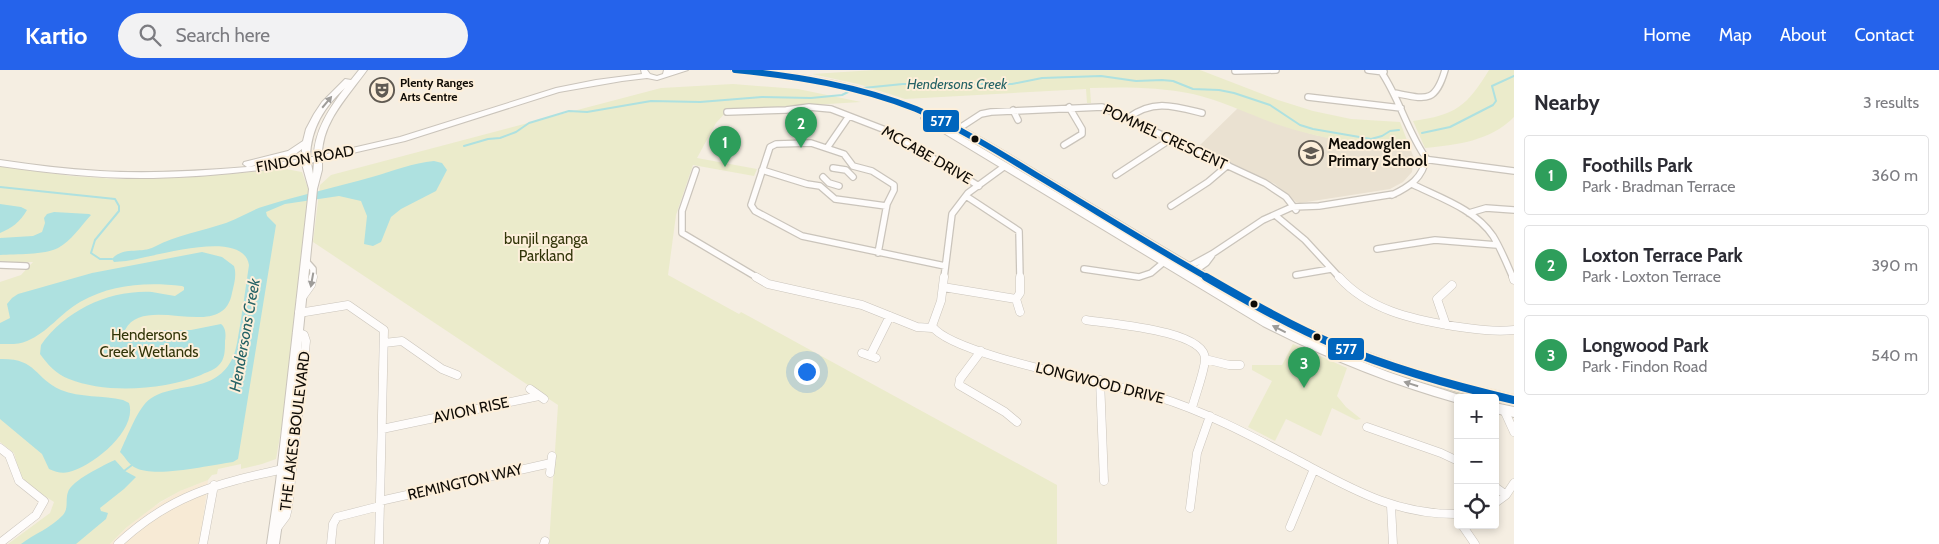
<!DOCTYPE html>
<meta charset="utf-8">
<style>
:root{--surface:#fff;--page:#f2f2f3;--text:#2b2b33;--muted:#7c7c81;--line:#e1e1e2;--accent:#2563eb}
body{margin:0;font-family:Cabin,sans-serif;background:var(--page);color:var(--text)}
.controls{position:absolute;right:15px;bottom:15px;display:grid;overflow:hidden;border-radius:5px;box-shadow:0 2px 8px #0003}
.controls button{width:45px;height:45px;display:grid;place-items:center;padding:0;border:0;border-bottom:1px solid var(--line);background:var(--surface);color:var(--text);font:25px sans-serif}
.you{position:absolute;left:806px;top:301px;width:18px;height:18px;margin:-12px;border:4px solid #fff;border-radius:50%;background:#1a73e8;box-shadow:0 0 0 8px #1a73e833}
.badge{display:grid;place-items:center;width:32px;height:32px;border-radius:50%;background:var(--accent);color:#fff;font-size:16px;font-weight:700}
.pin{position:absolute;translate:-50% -41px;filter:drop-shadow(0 1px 2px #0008)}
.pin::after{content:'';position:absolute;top:26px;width:18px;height:15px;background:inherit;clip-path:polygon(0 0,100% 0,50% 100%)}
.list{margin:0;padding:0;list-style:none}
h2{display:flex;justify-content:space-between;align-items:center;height:65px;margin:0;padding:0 20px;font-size:21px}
h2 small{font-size:16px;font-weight:400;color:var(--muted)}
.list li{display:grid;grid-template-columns:32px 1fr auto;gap:15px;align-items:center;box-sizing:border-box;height:80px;margin:0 10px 10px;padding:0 10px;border:1px solid var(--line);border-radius:5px}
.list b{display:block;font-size:19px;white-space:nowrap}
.list p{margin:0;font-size:16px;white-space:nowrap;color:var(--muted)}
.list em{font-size:16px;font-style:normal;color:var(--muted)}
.icon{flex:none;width:28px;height:28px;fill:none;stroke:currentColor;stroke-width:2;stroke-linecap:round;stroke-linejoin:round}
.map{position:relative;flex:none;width:1514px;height:474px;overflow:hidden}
header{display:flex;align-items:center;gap:30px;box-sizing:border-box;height:70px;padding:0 25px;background:var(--accent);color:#fff}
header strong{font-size:24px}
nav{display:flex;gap:28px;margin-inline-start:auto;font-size:18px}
.search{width:350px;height:45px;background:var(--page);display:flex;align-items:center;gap:12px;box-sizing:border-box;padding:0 18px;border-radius:28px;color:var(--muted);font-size:19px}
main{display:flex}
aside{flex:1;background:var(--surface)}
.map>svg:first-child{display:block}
.built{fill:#f7ead5}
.education{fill:#eae1d1}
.green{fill:#ebebcb}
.water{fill:#aee1e0}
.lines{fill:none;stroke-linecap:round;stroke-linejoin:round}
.stream{stroke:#aee1e0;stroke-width:2}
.street-far1-casing{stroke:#cac4bb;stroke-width:8}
.street-casing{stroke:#cac4bb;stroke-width:9}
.secondary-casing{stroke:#cac4bb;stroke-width:2}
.street-far1{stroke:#fefcfb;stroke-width:5.5}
.street{stroke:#fefcfb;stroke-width:8}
.secondary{fill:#fefcfb;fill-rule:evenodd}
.bus-1-far1-casing{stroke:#fdefda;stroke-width:9}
.bus-1-casing{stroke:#fdefda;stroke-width:12}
.bus-1-far1{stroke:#0065bd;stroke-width:6}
.bus-1{stroke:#0065bd;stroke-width:8}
.oneway{fill:#9e9c99}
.bus-dot{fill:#0f0b05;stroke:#fdefda;stroke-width:2}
.labels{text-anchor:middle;stroke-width:4;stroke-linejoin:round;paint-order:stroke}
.far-poi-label{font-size:12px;font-weight:bold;fill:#0f0b05;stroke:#fdefda;text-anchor:start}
.far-water-label{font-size:14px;font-style:italic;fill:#246265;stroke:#fdefda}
.street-label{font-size:15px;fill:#0f0b05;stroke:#fdefda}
.poi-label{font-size:15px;font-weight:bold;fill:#0f0b05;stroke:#fdefda;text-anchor:start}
.park-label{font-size:15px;fill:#323509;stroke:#fdefda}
.water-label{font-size:16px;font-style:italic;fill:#246265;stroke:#fdefda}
.line-badge{stroke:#fdefda;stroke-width:2}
.badge-label{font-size:14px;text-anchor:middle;font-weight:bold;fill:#fff}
</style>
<header>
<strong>Kartio</strong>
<div class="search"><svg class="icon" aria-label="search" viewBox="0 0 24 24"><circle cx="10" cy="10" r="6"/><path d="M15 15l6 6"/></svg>Search here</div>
<nav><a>Home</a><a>Map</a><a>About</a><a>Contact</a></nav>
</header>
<main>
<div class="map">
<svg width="1514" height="474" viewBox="0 0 1514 474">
<rect width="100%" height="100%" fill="#f5eee2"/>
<path class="built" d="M208 410 200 474H110L127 457 153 437 180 421Z"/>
<path class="education" d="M1238 38 1279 54 1315 65 1354 73 1410 78 1414 88 1412 102 1403 112 1390 119 1300 133 1296 132 1275 114 1198 77Z"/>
<path class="green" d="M875 0H1200L1278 30 1313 41 1351 49 1400 52 1410 78C1365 76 1322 69 1279 55 1250 45 1223 31 1193 24 1158 17 1125 17 1090 18L1091 33H1087L1086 19 905 29 858 14 812 4Z
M1489 0H1514V47C1491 71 1456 75 1425 78L1413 51C1456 45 1467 36 1489 0Z
M733 14 798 19 861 32 728 40 716 53 697 88 757 99 754 106 693 95 676 145 668 205 739 244 741 242 1057 415V474H549L558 335 313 172 320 115 331 105 661 18Z
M0 96 71 106 118 109 192 107 286 99 302 102 309 121 285 338 276 389 262 394 241 399V394L218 399 217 404 212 405 208 410 180 421 160 432 127 457 110 474H8L50 443 54 432 25 413 20 405 14 383 0 372V212L21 205 33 192 0 193Z
M1193 204 1304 261 1487 328H1459L1414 314 1296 266Z
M1293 274 1347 298 1337 326 1346 337 1361 349 1356 350 1332 338 1321 366 1286 349 1275 371 1248 357 1272 311 1252 300V295H1282Z"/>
<path class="water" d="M434 91 442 93 447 100 436 121 401 139 391 147 381 172 373 176 364 174 367 146 361 131 339 126 285 134 266 142 267 146 276 155 238 389 233 392C211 395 155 408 136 398 129 395 126 388 120 382 127 368 138 337 150 329 176 311 216 325 233 287 237 278 238 266 240 256 243 236 246 216 249 195 243 157 151 188 126 191L114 192 112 189C123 176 141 184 154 177 177 165 202 161 226 153 240 148 251 140 265 136 300 125 336 117 372 107 393 101 413 93 434 91Z
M0 134 21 137 27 140C20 152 12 158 0 163Z
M54 142 89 144 91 145C81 156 71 171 58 178 44 185 16 184 0 185V168L33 166 42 162 45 153 44 148 47 144Z
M202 182 222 187 234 196C237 205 234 214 232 223 223 274 145 222 125 260L134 263 159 260H191L221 254C226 258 226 265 225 271 225 281 225 290 218 296 213 301 206 302 201 305 164 320 106 324 69 309 56 304 48 295 40 284L41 275C66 240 109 220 152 222 159 223 167 225 175 226L184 220V217L182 216C146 212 112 214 80 232 61 243 47 263 27 271 19 275 9 274 0 274V253L10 248 7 234 12 228 18 224 92 203Z
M0 289C37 288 34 308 61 320 80 328 103 325 123 330L129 333C138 360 92 397 69 402 62 404 56 402 49 399L42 384 0 349Z
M115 390 125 401 136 407 124 419 100 438 101 441 108 443 106 449 76 474H21C34 464 51 458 63 445 69 438 65 430 68 422 71 411 104 395 115 390Z"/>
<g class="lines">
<path class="stream" d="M863 18 903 14H1012L1042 8 1101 6 1136 11 1162 10 1173 11 1193 19 1219 20 1234 23 1270 35 1300 55 1313 59 1371 69 1382 66 1390 61 1399 60
M1422 63 1450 57 1493 35 1496 31 1492 16 1514 6
M464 76 488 69 500 68 516 62 529 53 569 41 587 42 651 31 700 32 762 27 811 28 842 25 848 22
M0 117 115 129 119 136V141L95 170 91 183 100 189H112
M124 401 132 395"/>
<defs>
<path id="street-far1" d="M1368 0 1384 2
M1380 0C1399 27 1407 61 1426 88
M1235 1 1276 0
M1394 23C1426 29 1435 34 1445 0
M1308 27 1401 38
M1013 40 1018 50
M727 42 786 40 809 37 831 39 888 61 979 116
M1128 48C1153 29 1174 36 1202 43
M958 59 981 44 991 42 1102 37 1265 113 1286 127 1296 140
M1064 75 1082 64V59L1069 37
M827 78 849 46
M1423 89 1514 101
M833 98 846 100 853 107
M696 100 682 141V163L758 208
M762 100 807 114 820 116 835 129 886 136
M1116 105 1171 69
M823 107 829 113 839 116
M1412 114C1440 128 1475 139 1493 166 1501 179 1507 194 1513 208
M1392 125C1409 117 1423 108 1426 88
M966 126 1019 161 1020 208
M1171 136 1208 112 1228 95
M1469 143 1486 138 1514 140
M1275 145 1305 170 1340 208
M1377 179 1435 170 1497 175
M878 183 887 134 894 120V115L872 101 853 96 844 84 811 73 776 74 770 77 751 135 755 141 802 166 945 196
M305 190 313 199V208
M0 195 26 196
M1190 196 1212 184 1263 150 1292 137 1319 136 1394 124
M1084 199 1139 207 1151 203 1164 192
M1196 200 1206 193 1212 185
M1296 205 1331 199
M944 208 952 144 968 123 1005 96"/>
<path id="street" d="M756 207 768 214 862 235 917 257 932 258
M944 207 941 231 932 256C952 286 1116 314 1158 327 1207 342 1253 367 1299 391 1352 419 1396 445 1458 444
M1339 207C1369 240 1411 249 1453 256 1474 259 1493 262 1514 260
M1513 207 1514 210
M943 217 1016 229
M301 229 311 215 313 207
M1016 229 1020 223V207
M1016 229 1020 242
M299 243 348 235 384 260 379 474
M1086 250C1109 254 1205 260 1205 289 1205 300 1195 326 1192 338
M1446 255 1437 229 1452 215
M384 273 402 271 442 299 457 305
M981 281 960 309 959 315 1005 342 1017 352
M862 283 876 288
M870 286 890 246
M1205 289 1229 295H1240
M1100 310 1104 411
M530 319 544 329
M1504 340 1514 362
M1367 357 1441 383 1458 391
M382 359 539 326
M0 378 9 385 19 411 44 431 36 445 0 473
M550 403 552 386
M1495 417 1506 425
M380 431 551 393
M1495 433 1506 425 1514 413
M1391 436 1393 474
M1190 438 1197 383 1210 346
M1462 455 1475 474
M1290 457 1314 399
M277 458 286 446 288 438 306 271 304 265 297 262
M118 474C170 425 216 414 283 399
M203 474 214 415
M331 474 333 454 337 447 380 436
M544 474 545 471"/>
<path id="secondary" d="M359 0H367C349 25 322 52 322 85L400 67 556 18 596 10 642 4 641 0H647L650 4 657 6 663 4 664 0H688L657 10 647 8 622 11 559 22 405 71 322 90V100L317 119 288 412 279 474H267L276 412 309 119 302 94C253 102 203 107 153 108 102 109 51 103 0 96V90C33 95 66 99 100 101 149 104 198 101 247 97L243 94 244 92 288 81 303 71 306 59 314 44 322 32 345 9 351 10ZM345 18C330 37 314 61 314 87H310C311 58 324 37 345 18ZM302 79V89L248 97 294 85ZM314 92 313 104 311 93Z
M731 0C806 0 880 18 948 50 986 69 1023 93 1060 115 1130 157 1199 200 1271 239 1348 280 1429 307 1514 325V335L1495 330V328H1483L1455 321 1393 301 1336 280 1281 254 1211 214 969 68 936 51 1271 250C1309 270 1348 287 1388 302 1412 311 1437 317 1462 326L1463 328H1458V333C1390 314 1326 288 1263 256L922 50 921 48 924 46C864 19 800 7 735 2Z
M1495 333 1514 337V347L1495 343Z"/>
</defs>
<use href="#street-far1" class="street-far1-casing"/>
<use href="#street" class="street-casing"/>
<use href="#secondary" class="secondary-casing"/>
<use href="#street-far1" class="street-far1"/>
<use href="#street" class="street"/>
<use href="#secondary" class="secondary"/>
<defs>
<path id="bus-1-far1" d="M735 0C797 6 858 16 916 39 958 57 997 81 1036 105 1093 139 1150 175 1208 208"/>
<path id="bus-1" d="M1206 207C1249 232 1293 257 1338 276 1395 300 1454 316 1514 330"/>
</defs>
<use href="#bus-1-far1" class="bus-1-far1-casing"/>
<use href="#bus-1" class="bus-1-casing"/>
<use href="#bus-1-far1" class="bus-1-far1"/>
<use href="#bus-1" class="bus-1"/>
</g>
<defs><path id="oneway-solid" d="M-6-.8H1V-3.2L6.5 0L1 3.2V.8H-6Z" transform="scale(1.25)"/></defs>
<g class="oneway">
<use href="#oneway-solid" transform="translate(327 32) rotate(-50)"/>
<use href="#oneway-solid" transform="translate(312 210) rotate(100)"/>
<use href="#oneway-solid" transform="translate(1279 259) rotate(-153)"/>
<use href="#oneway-solid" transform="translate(1411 314) rotate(-162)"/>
</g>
<defs>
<symbol id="theatre-ring" viewBox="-11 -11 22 22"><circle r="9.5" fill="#fdefda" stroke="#605a52" stroke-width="1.5"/><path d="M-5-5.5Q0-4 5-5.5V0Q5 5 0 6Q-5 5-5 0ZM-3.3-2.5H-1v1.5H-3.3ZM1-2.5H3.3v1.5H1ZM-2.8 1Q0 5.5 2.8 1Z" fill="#605a52"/></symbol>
<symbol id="school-ring" viewBox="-11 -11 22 22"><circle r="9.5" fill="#fdefda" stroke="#605a52" stroke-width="1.5"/><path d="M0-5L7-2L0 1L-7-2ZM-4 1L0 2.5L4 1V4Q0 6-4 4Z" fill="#605a52"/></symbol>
</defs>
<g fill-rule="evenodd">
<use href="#theatre-ring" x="368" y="6" width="28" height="28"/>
<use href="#school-ring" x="1297" y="69" width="28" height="28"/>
</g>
<g class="bus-dot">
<circle cx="975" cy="69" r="4.5"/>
<circle cx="1254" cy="234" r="4.5"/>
<circle cx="1317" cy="267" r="4.5"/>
</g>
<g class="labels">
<g class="far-poi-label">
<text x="400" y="17">Plenty Ranges<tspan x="400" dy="14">Arts Centre</tspan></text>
</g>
<g class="far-water-label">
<text x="957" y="19">Hendersons Creek</text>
</g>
<g class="street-label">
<text transform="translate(1165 67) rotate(25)" y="5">POMMEL CRESCENT</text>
<text transform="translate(927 85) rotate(30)" y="5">MCCABE DRIVE</text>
<text transform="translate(305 89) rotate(-10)" y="5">FINDON ROAD</text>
<text transform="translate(1100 313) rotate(14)" y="5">LONGWOOD DRIVE</text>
<text transform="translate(471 340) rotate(-12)" y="5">AVION RISE</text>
<text transform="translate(295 361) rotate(-83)" y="5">THE LAKES BOULEVARD</text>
<text transform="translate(465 412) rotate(-13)" y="5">REMINGTON WAY</text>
</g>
<g class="poi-label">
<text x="1328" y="79">Meadowglen<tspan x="1328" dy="17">Primary School</tspan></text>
</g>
<g class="park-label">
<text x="546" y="174">bunjil nganga<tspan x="546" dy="17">Parkland</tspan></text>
<text x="149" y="270">Hendersons<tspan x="149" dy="17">Creek Wetlands</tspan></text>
</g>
<g class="water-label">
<text transform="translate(244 265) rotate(-80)" y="6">Hendersons Creek</text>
</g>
</g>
<g class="line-badge">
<rect x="922" y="39" width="38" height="24" rx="5" fill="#0065bd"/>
<rect x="1327" y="267" width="38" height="24" rx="5" fill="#0065bd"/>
</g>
<g class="badge-label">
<text x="941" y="56">577</text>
<text x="1346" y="284">577</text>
</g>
</svg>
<div class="controls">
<button>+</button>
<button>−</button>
<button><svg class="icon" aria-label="locate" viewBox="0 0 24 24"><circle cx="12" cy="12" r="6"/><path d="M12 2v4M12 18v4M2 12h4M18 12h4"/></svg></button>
</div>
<div class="you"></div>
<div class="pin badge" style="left:725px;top:97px;background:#2e9e5b">1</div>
<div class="pin badge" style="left:801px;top:78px;background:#2e9e5b">2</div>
<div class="pin badge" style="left:1304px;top:318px;background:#2e9e5b">3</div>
</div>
<aside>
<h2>Nearby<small>3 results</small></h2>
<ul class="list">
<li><span class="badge" style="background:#2e9e5b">1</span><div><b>Foothills Park</b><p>Park · Bradman Terrace</p></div><em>360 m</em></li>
<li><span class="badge" style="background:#2e9e5b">2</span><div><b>Loxton Terrace Park</b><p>Park · Loxton Terrace</p></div><em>390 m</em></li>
<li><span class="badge" style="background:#2e9e5b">3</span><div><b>Longwood Park</b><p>Park · Findon Road</p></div><em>540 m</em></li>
</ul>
</aside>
</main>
